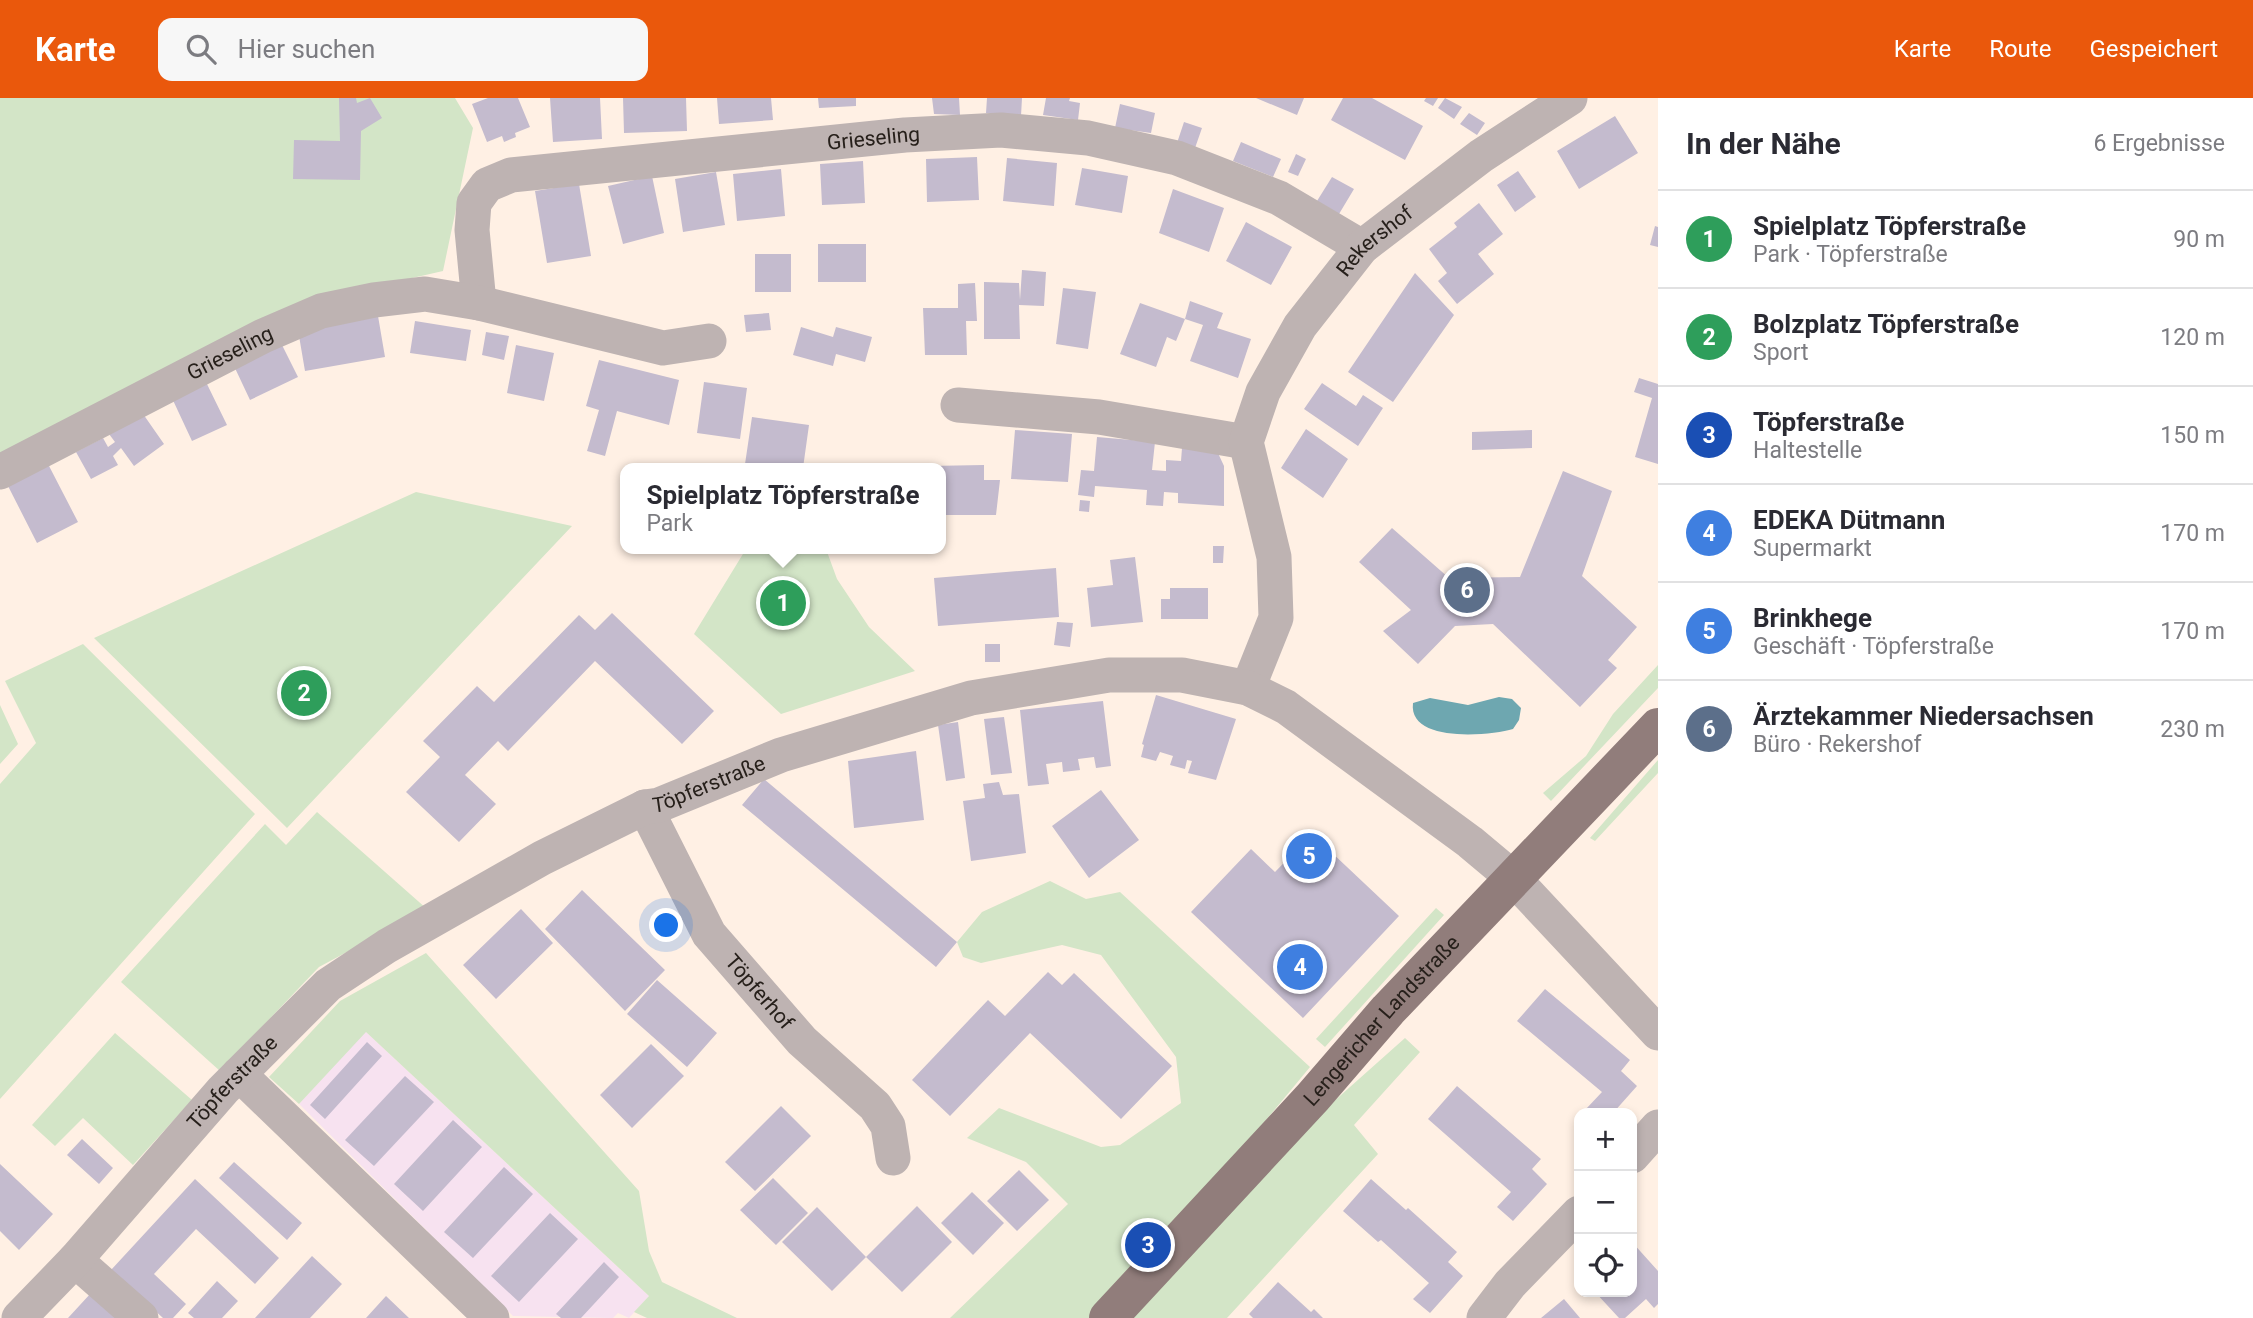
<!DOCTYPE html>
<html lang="de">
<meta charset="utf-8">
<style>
:root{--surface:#fff;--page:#f7f7f7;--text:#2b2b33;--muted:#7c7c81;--line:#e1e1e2;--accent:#ea580c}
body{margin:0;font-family:Roboto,sans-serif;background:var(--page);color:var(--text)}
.controls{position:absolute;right:21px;bottom:21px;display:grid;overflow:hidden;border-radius:14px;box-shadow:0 4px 10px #0003}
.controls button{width:63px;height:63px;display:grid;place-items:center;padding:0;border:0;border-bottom:2px solid var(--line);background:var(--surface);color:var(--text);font:35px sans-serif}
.you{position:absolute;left:667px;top:828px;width:24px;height:24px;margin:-18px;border:5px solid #fff;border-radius:50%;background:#1a73e8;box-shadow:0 0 0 10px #1a73e833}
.badge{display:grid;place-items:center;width:46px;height:46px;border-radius:50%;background:var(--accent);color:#fff;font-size:23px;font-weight:700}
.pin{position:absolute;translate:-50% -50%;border:4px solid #fff;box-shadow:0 2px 7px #0006}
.popup{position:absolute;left:620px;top:365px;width:326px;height:91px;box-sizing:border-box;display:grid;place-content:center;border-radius:14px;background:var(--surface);filter:drop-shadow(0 2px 5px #0005);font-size:23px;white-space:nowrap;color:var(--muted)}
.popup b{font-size:26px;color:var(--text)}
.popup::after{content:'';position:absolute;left:50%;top:100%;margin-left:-14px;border:14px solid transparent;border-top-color:var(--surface)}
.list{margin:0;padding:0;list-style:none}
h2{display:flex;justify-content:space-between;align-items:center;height:91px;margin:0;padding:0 28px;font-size:30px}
h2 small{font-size:23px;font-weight:400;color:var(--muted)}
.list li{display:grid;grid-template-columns:46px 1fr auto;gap:21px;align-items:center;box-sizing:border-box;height:98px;padding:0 28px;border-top:2px solid var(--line)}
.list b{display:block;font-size:26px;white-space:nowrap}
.list p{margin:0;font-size:23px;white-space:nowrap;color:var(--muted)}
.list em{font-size:23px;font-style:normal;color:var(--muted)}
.icon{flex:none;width:38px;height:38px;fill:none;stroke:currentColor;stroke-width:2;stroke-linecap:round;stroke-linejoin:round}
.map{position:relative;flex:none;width:1658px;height:1220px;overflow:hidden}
header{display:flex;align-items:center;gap:42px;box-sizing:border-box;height:98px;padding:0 35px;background:var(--accent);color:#fff}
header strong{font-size:33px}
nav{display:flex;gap:38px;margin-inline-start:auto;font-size:24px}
.search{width:490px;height:63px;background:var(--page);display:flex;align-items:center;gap:18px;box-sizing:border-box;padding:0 24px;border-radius:14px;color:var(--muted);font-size:26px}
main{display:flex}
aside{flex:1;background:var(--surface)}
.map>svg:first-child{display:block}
.industrial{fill:#f7e2f0}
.green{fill:#d3e5c7}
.water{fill:#6ea7b0}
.building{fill:#c4bbce}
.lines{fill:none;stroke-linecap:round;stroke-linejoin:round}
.minor{stroke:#beb3b2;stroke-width:35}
.major{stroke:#917d7b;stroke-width:38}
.labels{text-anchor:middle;stroke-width:7;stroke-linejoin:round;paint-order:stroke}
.street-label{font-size:21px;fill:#27201b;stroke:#fff}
</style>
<header>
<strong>Karte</strong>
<div class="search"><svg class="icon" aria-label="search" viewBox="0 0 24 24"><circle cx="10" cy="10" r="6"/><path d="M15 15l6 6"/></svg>Hier suchen</div>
<nav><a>Karte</a><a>Route</a><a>Gespeichert</a></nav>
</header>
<main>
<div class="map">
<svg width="1658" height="1220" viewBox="0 0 1658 1220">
<rect width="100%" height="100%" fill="#fff0e4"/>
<path class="industrial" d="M365 933 649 1198 629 1220 618 1215 613 1220 513 1218 299 1006Z"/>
<path class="green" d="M0 0H455L473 30 443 173 307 204 0 374Z
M416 394 572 428 287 730 94 540Z
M746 451H826L837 481 869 529 915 573 781 616 694 536Z
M83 546 255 716 0 1001V686L36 645 5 583Z
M1658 567V590L1551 703 1543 695 1586 658 1613 616Z
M0 607 18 646 0 666Z
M1658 662V675L1595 743 1590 740Z
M317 714 427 811 319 869 220 973 121 884 265 726 286 747Z
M1050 783 1086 801 1120 794 1310 969 1197 1105 1090 1220H950L1068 1106 1026 1064 967 1040 999 1010 1101 1049 1120 1047 1181 1005 1176 959 1101 857 1062 847 981 865 963 859 957 844 982 814Z
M1436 810 1444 817 1325 949 1316 941Z
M426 855 639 1093 649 1153 662 1184 737 1220H647L634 1214 649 1198 366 934 299 1006 269 979 340 903Z
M115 935 192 1002 133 1067 83 1020 55 1048 32 1027Z
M1405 940 1420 954 1354 1027 1378 1056 1227 1220H1127L1286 1046Z"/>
<path class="water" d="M1499 599 1512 601 1521 610 1519 622 1513 631C1489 638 1408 645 1413 605L1430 600 1468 607Z"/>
<path class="building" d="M339 0H356L357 5 370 0 382 20 361 33 360 82 293 81 294 42 340 43Z
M488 0H518L530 29 515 35 516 39 504 44 502 38 487 44 472 6Z
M550 0H600L602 41 553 44Z
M623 0H686L687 33 624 35Z
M717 0H771L773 22 719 26Z
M818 0H856V8L819 10Z
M932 0H959L960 17 934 16Z
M987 0H1022L1021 18 986 15Z
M1046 0H1070L1069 3 1080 5 1078 22 1043 17Z
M1256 0H1304L1297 17Z
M1343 0H1372L1423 28 1405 62 1331 22Z
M1426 0H1438L1433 8 1424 3Z
M1445 0 1462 9 1454 21 1438 10Z
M1120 6 1155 15 1151 35 1115 30Z
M1469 15 1485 25 1477 37 1460 26Z
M1615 18 1638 55 1579 91 1557 53Z
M1184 24 1202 30 1195 50 1177 45Z
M1241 44 1281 61 1273 79 1233 63Z
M1296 56 1306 61 1298 78 1288 74Z
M977 59 979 102 927 104 926 61Z
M1007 60 1057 65 1054 108 1003 103Z
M863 63 865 105 822 107 820 66Z
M1082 70 1128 78 1122 115 1075 107Z
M781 71 785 118 737 123 733 76Z
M1518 73 1536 99 1515 114 1497 87Z
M716 74 725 127 683 134 675 81Z
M652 78 664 135 623 146 608 88Z
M1332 79 1354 91 1339 116 1317 103Z
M579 86 591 158 547 165 535 93Z
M1173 91 1224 110 1209 154 1159 135Z
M1479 105 1503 136 1478 156 1494 176 1457 206 1438 183 1447 175 1429 151 1457 129 1454 125Z
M1246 124 1292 149 1271 187 1226 163Z
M1655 128 1658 129V149L1650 147Z
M818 146H866V184H818Z
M755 156H791V194H755Z
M1022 172 1046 174 1044 208 1019 207 1020 241H984V184L1019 185 1020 202Z
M1415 175 1454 217 1393 304 1348 274Z
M975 185 977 223H966L967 257H925L923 210H958V186Z
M1063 190 1096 194 1088 251 1056 246Z
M1190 203 1223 215 1217 230 1251 241 1238 280 1190 263 1203 227 1185 221Z
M1140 205 1185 221 1176 243 1167 239 1156 269 1120 256Z
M769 215 771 232 746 234 744 217Z
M378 218 385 259 305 273 298 232Z
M415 223 471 232 466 263 410 255Z
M801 229 833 239 836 229 872 239 865 264 836 256 833 268 793 257Z
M486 234 509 238 504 262 482 257Z
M281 245 298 279 250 302 234 268Z
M516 247 554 255 544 303 507 295Z
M599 262 679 282 669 327 617 313 605 358 587 353 599 312 586 308Z
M1639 280 1658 286V366L1635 359 1652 300 1634 294Z
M205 282 227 327 192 343 171 298Z
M704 284 747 290 740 341 697 335Z
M1322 285 1356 308 1363 297 1383 310 1358 348 1304 311Z
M141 313 164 346 134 368 121 350 113 358 118 367 91 381 76 354 103 340 108 349 115 344 109 336Z
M752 319 809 327 803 370H779L745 366Z
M1306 331 1348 361 1323 400 1281 370Z
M1015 332 1072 336 1068 384 1011 381Z
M1532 332V350L1472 352V334Z
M1097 339 1155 344 1152 372 1166 373V362L1181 363 1182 350 1217 353 1224 368V408L1178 405V395L1164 394 1163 408 1146 407 1147 392 1095 388 1094 399 1078 397 1081 372 1094 373Z
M48 366 78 424 37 445 7 386Z
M984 367V382H1000L996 417H940V370H929V368Z
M1563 373 1612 393 1582 478 1637 529 1608 562 1617 570 1580 609 1493 526 1455 528 1418 566 1383 533 1411 512 1359 464 1392 430 1449 480 1520 479Z
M1080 402 1090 403 1089 414 1079 413Z
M1213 448H1224L1223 465H1213Z
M1135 459 1143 524 1091 529 1087 490 1113 487 1110 462Z
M1056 470 1059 519 938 528 934 480Z
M1170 490H1208V521H1161V501H1170Z
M612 515 714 613 682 646 595 563 508 653 498 643 465 677 496 706 459 744 406 694 440 659 423 643 477 588 494 604 579 517 595 532Z
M1057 524 1073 525 1070 549 1054 547Z
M985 546H1000V564H985Z
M1156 597 1236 621 1216 682 1188 675 1192 663 1187 662 1185 671 1170 667 1173 658 1160 654 1156 663 1141 659 1144 647 1142 646Z
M1103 603 1111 668 1096 670 1094 659 1078 661 1080 672 1063 674 1062 664 1046 666 1049 686 1028 688 1020 612Z
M1004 619 1012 675 991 677 984 621Z
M958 624 965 680 946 683 938 627Z
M916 653 924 722 854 730 848 663Z
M764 681 957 844 936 869 742 707Z
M999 684 1003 697 1019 696 1026 755 971 763 963 703 985 700 983 686Z
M1101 692 1139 742 1089 780 1052 728Z
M1312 736 1399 818 1303 920 1191 814 1251 751 1275 774Z
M582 792 665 872 625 913 545 831Z
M521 811 553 845 496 901 463 867Z
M1048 874 1062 887 1074 875 1172 968 1121 1021 1030 935 950 1018 912 982 988 902 1005 918Z
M657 882 717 935 687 969 627 916Z
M1545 891 1630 962 1621 973 1637 988 1613 1015H1591L1586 1011 1602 994 1517 923Z
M367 944 382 958 325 1021 310 1007Z
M651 946 684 978 632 1030 600 997Z
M405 978 434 1004 374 1068 345 1042Z
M1457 988 1541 1061 1532 1071 1547 1086 1513 1123 1497 1109 1511 1094 1428 1021Z
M781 1008 811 1038 755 1093 725 1064Z
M453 1022 482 1049 423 1113 394 1086Z
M82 1041 113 1070 99 1086 67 1057Z
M234 1064 302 1125 287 1142 219 1080Z
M0 1066 53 1116 19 1152 0 1133Z
M504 1069 533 1096 473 1160 444 1134Z
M1019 1072 1049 1102 1017 1133 987 1103Z
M773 1080 808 1115 776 1147 740 1112Z
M195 1081 279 1160 255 1186 196 1131 154 1176 186 1206 173 1220H163L111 1172Z
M1371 1081 1406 1112 1408 1110 1457 1154 1448 1164 1463 1178 1430 1215 1413 1201 1429 1185 1381 1142 1378 1144 1343 1113Z
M972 1094 1004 1125 973 1157 941 1125Z
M917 1108 952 1144 902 1194 866 1159 832 1193 782 1144 817 1109 866 1159Z
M550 1115 578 1141 519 1204 491 1178Z
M1632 1144 1658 1173V1206L1654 1210 1646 1201 1625 1220H1619L1595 1194H1632Z
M312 1158 342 1186 310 1220H255Z
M604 1164 619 1179 581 1220H561L556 1216Z
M217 1183 238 1203 222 1220H194L188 1215Z
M1278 1184 1311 1214 1314 1211 1323 1220H1253L1249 1216Z
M91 1195 117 1220H68Z
M386 1198 409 1220H366Z
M1564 1201 1580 1220H1541Z"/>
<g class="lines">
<g class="minor">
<path id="s1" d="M479 205 472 132 474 105 487 87 511 77 905 37 1001 32 1088 40 1177 60 1279 100 1362 149"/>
<path d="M958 307 1099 319 1246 344"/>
<path id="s2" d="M0 374 263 238 321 213 374 202 425 196 479 205 663 250 709 243"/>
<path id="s3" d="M1248 590 1276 520 1274 459 1246 344 1263 294 1300 228 1362 149 1481 58 1570 0"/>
<path id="s4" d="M645 709 709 836 802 943 875 1008 888 1028 893 1060"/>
<path d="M239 976 492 1220"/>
<path d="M1632 1058 1658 1029"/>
<path d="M75 1162 141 1220"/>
<path id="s5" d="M19 1220 75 1162 223 992 328 887 387 848 542 760 645 709 659 707 781 657 971 600 1109 577H1182L1248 590 1286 609 1470 744 1513 780 1658 935"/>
<path d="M1484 1220 1510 1186 1579 1115"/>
</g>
<path class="major" id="s6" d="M1108 1220 1313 999 1388 912 1658 629"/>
</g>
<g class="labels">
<g class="street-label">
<text dy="7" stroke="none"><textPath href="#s1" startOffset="513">Grieseling</textPath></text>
<text dy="7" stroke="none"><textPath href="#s3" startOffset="497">Rekershof</textPath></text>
<text dy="7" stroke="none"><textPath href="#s2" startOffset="259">Grieseling</textPath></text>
<text dy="7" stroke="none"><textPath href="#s5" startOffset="886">Töpferstraße</textPath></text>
<text dy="7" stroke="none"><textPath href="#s4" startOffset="219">Töpferhof</textPath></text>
<text dy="7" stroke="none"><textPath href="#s6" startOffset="404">Lengericher Landstraße</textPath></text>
<text dy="7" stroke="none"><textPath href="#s5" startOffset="318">Töpferstraße</textPath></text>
</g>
</g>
</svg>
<div class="controls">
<button>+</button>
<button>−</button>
<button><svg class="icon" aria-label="locate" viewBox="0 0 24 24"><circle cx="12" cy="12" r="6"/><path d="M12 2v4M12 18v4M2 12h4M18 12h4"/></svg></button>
</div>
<div class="you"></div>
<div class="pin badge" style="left:783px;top:505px;background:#2e9e5b">1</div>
<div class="popup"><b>Spielplatz Töpferstraße</b>Park</div>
<div class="pin badge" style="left:304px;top:595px;background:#2e9e5b">2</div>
<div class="pin badge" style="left:1148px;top:1147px;background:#1a4fb4">3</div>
<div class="pin badge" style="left:1300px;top:869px;background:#3f7fe0">4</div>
<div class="pin badge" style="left:1309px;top:758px;background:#3f7fe0">5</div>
<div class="pin badge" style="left:1467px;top:492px;background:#5c6f8a">6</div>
</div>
<aside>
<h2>In der Nähe<small>6 Ergebnisse</small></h2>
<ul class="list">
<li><span class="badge" style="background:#2e9e5b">1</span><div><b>Spielplatz Töpferstraße</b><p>Park · Töpferstraße</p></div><em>90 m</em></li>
<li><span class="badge" style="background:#2e9e5b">2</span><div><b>Bolzplatz Töpferstraße</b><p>Sport</p></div><em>120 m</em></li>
<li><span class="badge" style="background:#1a4fb4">3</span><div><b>Töpferstraße</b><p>Haltestelle</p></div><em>150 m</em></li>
<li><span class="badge" style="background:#3f7fe0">4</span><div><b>EDEKA Dütmann</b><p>Supermarkt</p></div><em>170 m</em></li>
<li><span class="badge" style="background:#3f7fe0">5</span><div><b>Brinkhege</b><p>Geschäft · Töpferstraße</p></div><em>170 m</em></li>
<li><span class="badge" style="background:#5c6f8a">6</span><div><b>Ärztekammer Niedersachsen</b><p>Büro · Rekershof</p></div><em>230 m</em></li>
</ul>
</aside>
</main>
